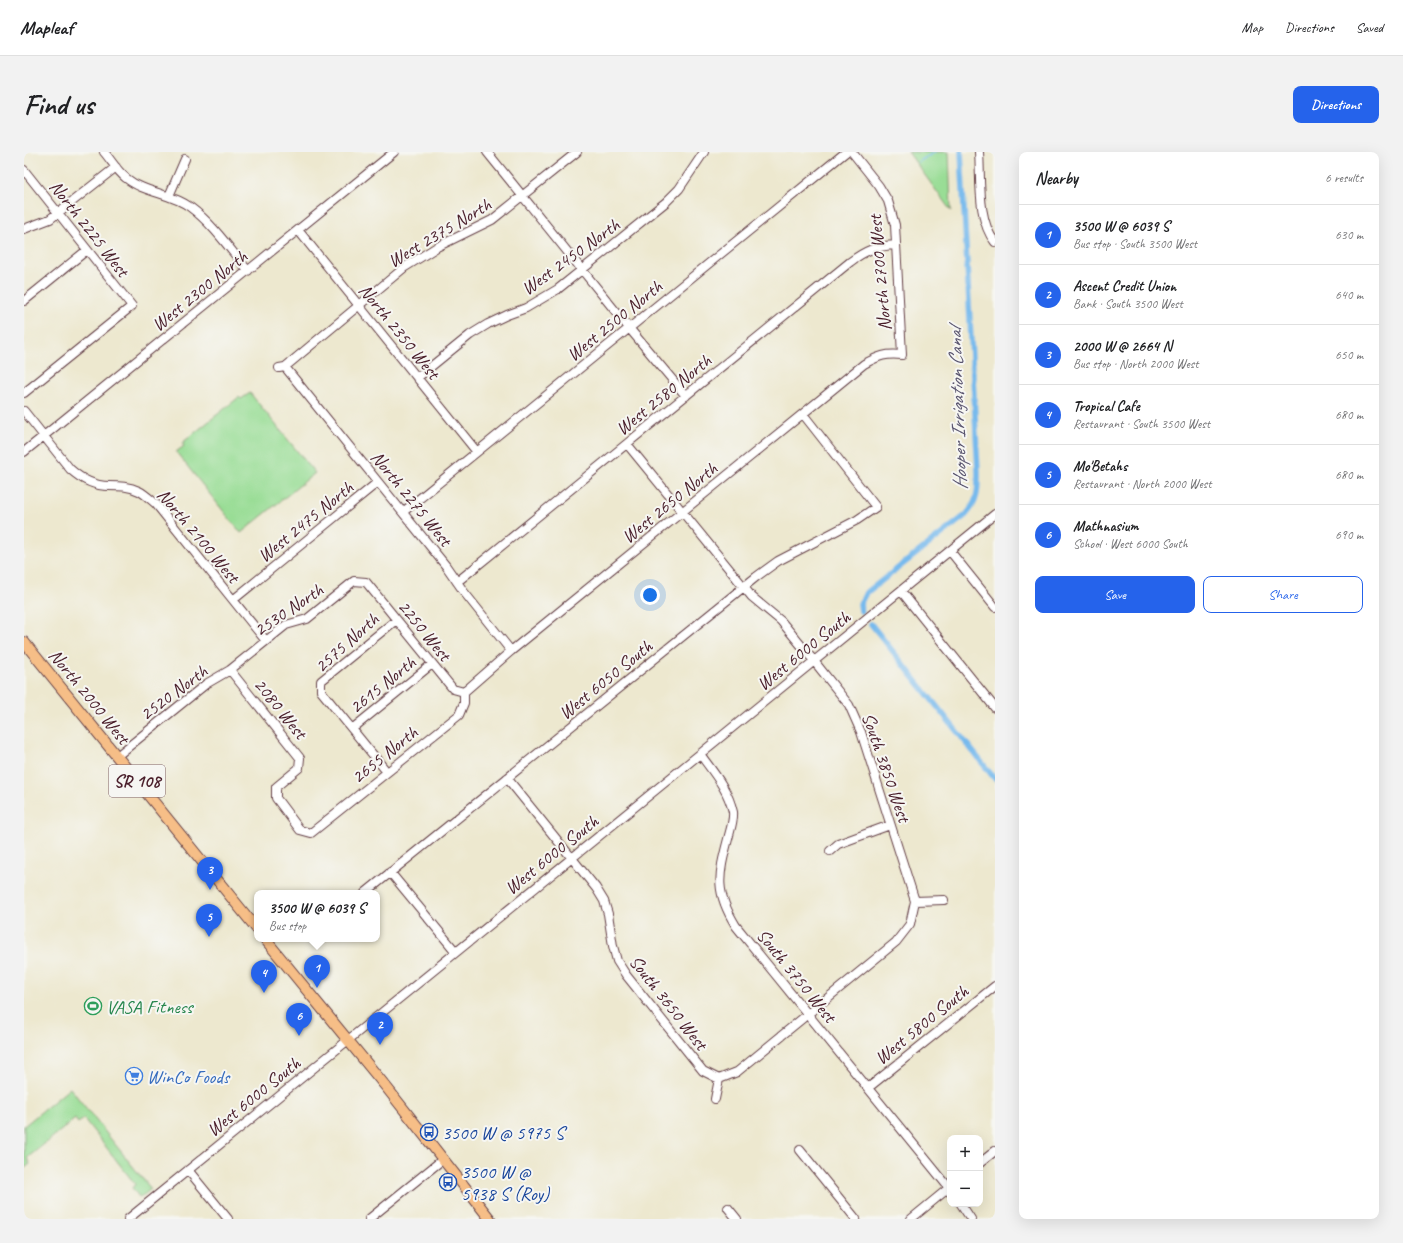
<!DOCTYPE html>
<meta charset="utf-8">
<style>
:root{--surface:#fff;--page:#f2f2f2;--text:#202124;--muted:#757577;--line:#e0e0e0;--accent:#2563eb}
body{margin:0;font-family:Caveat,sans-serif;background:var(--page);color:var(--text)}
.controls{position:absolute;right:12px;bottom:12px;display:grid;overflow:hidden;border-radius:8px;box-shadow:0 4px 16px #0002}
.controls button{width:36px;height:36px;display:grid;place-items:center;padding:0;border:0;border-bottom:1px solid var(--line);background:var(--surface);color:var(--text);font:20px sans-serif}
.you{position:absolute;left:626px;top:443px;width:14px;height:14px;margin:-10px;border:3px solid #fff;border-radius:50%;background:#1a73e8;box-shadow:0 0 0 6px #1a73e833}
.badge{display:grid;place-items:center;width:26px;height:26px;border-radius:50%;background:var(--accent);color:#fff;font-size:13px;font-weight:700}
.pin{position:absolute;translate:-50% -33px;filter:drop-shadow(0 1px 2px #0008)}
.pin::after{content:'';position:absolute;top:21px;width:14px;height:12px;background:inherit;clip-path:polygon(0 0,100% 0,50% 100%)}
.popup{position:absolute;left:230px;top:738px;width:126px;height:52px;box-sizing:border-box;display:grid;place-content:center;border-radius:8px;background:var(--surface);filter:drop-shadow(0 1px 3px #0005);font-size:13px;white-space:nowrap;color:var(--muted)}
.popup b{font-size:15px;color:var(--text)}
.popup::after{content:'';position:absolute;left:50%;top:100%;margin-left:-8px;border:8px solid transparent;border-top-color:var(--surface)}
.list{margin:0;padding:0;list-style:none}
h2{display:flex;justify-content:space-between;align-items:center;height:52px;margin:0;padding:0 16px;font-size:17px}
h2 small{font-size:13px;font-weight:400;color:var(--muted)}
.list li{display:grid;grid-template-columns:26px 1fr auto;gap:12px;align-items:center;box-sizing:border-box;height:60px;padding:0 16px;border-top:1px solid var(--line)}
.list b{display:block;font-size:15px;white-space:nowrap}
.list p{margin:0;font-size:13px;white-space:nowrap;color:var(--muted)}
.list em{font-size:13px;font-style:normal;color:var(--muted)}
.actions{display:flex;gap:8px;padding:12px 16px}
.actions a{flex:1;padding:9px 0;border:1px solid var(--accent);border-radius:8px;text-align:center;font-size:14px;color:var(--accent)}
.actions .main{background:var(--accent);color:#fff}
.map{position:relative;flex:none;width:971px;height:1067px;overflow:hidden;border-radius:8px}
header{display:flex;align-items:center;gap:24px;box-sizing:border-box;height:56px;padding:0 20px;background:var(--surface);border-bottom:1px solid var(--line)}
header strong{font-size:19px}
nav{display:flex;gap:22px;margin-inline-start:auto;font-size:14px}
.intro{display:flex;align-items:center;justify-content:space-between;box-sizing:border-box;height:96px;padding:0 24px}
h1{margin:0;font-size:28px}
.button{padding:10px 18px;border-radius:8px;background:var(--accent);color:#fff;font-size:14px;font-weight:700}
main{display:flex;gap:24px;padding:0 24px}
aside{flex:1;background:var(--surface);border-radius:8px;box-shadow:0 4px 16px #0002}
.map>svg:first-child{display:block}
.green{fill:#99dd95;stroke:#727e60}
.lines{fill:none;stroke-linecap:round;stroke-linejoin:round}
.stream{stroke:#77baed;stroke-width:1.5}
.canal{stroke:#77baed;stroke-width:5.5}
.minor-casing{stroke:#623d44;stroke-width:10}
.major-casing{stroke:#623d44;stroke-width:12}
.minor{stroke:#fff;stroke-width:8}
.major{stroke:#f6be87;stroke-width:10}
.labels{text-anchor:middle;stroke-width:4;stroke-linejoin:round;paint-order:stroke}
.shield{fill:#f6f6f2;stroke:#7e6067;stroke-width:1}
.shield-label{font-size:18px;font-weight:bold;fill:#4a1f2b}
.street-label{font-size:19px;fill:#4a1f2b;stroke:#f6f6f2}
.leisure-label{font-size:19px;fill:#27864d;stroke:#f6f6f2;text-anchor:start}
.shop-label{font-size:19px;fill:#366cbe;stroke:#f6f6f2;text-anchor:start}
.transit-label{font-size:19px;fill:#164399;stroke:#f6f6f2;text-anchor:start}
.water-label{font-size:20px;font-style:italic;fill:#5a556f;stroke:#f6f6f2}
</style>
<header>
<strong>Mapleaf</strong>
<nav><a>Map</a><a>Directions</a><a>Saved</a></nav>
</header>
<div class="intro"><h1>Find us</h1><a class="button">Directions</a></div>
<main>
<div class="map">
<svg width="971" height="1067" viewBox="0 0 971 1067">
<rect width="100%" height="100%" fill="#f6f6f2"/>
<filter id="ink" filterUnits="userSpaceOnUse"><feTurbulence type="fractalNoise" baseFrequency=".025" numOctaves="2"/><feDisplacementMap in="SourceGraphic" scale="8" xChannelSelector="R" yChannelSelector="G"/><feConvolveMatrix kernelMatrix="1 2 1 2 8 2 1 2 1" color-interpolation-filters="sRGB"/></filter>
<filter id="wash" filterUnits="userSpaceOnUse"><feTurbulence type="fractalNoise" baseFrequency=".012" numOctaves="4" result="noise"/><feDisplacementMap in="SourceGraphic" scale="16" xChannelSelector="R" yChannelSelector="G"/><feGaussianBlur stdDeviation="0.9" result="paint"/><feColorMatrix in="noise" values="0 0 0 0 0 0 0 0 0 0 0 0 0 0 0 0 0 1.4 0 .05"/><feComposite in="paint" operator="in"/></filter>
<g filter="url(#wash)">
<rect width="100%" height="100%" fill="#ede8cf"/>
<path class="green" d="M884 0H925L927 59Z
M226 241 291 321 217 381 152 300 160 294 158 291 215 245 217 247Z
M46 936 127 1037 116 1046 108 1036 111 1032 60 967 54 971 51 967 3 1006 6 1012 1 1016 0 1015V974Z"/>
<g class="lines">
<path class="stream" d="M894 10 911 0"/>
<path class="canal" d="M837 459 836 452 842 441 942 363C955 348 954 337 954 319L937 0
M847 472 971 627"/>
</g>
</g>
<g filter="url(#ink)">
<g class="lines">
<defs>
<path id="minor" d="M80 0C87 8 93 19 102 26 120 41 147 41 166 55 189 72 206 97 224 119
M463 0 605 176 662 244
M955 0C957 27 953 68 971 90
M0 18 108 154 0 241
M145 44 161 7
M0 77 26 67 92 15
M274 78 453 300
M0 149 63 98
M261 215 422 414 440 440 487 499
M255 216 261 215 381 115 413 95 468 68 553 0
M393 226 446 183 464 172 483 163 502 156 534 137 642 50 655 37 680 0
M0 259 46 317C57 327 69 334 85 334 95 334 105 334 115 339 121 342 126 347 132 352L242 489
M603 292 728 445 757 469 790 509 825 553 837 580 891 749
M0 300 370 0
M379 360 822 0
M926 399 971 455
M433 430 826 110C842 98 852 94 872 93
M877 439 971 556
M209 448 354 330
M206 518 276 606 275 616 252 635V646L276 678 287 681 435 563 440 551V540
M440 540 487 499 840 212C855 204 862 201 878 203L871 73 864 49 855 34 828 0
M328 577 408 512
M676 602C689 620 704 637 709 660 710 668 706 679 704 687 694 725 691 740 712 774L926 1037
M93 604 182 532 206 518 262 473 283 467 330 429 342 430 429 537 440 540
M363 620 297 539V529L372 468
M483 626 572 736 580 749 584 762 589 794 593 809 602 823 679 919 695 927 691 947
M806 699 814 692 866 673
M366 720 432 800
M341 741 732 425 754 409 833 368 852 355 779 262
M695 927 713 920 872 790 886 772 891 749 920 748
M844 936 971 834
M776 998 832 1067
M956 1011 971 999
M164 1018 204 1067
M937 1052 947 1067
M704 1056 713 1067
M104 1067 971 362
M345 1067 418 1008
M887 1067 926 1035"/>
<path id="major" d="M0 490 233 777
M241 787 363 936 466 1067"/>
</defs>
<use href="#minor" class="minor-casing"/>
<use href="#major" class="major-casing"/>
<use href="#minor" class="minor"/>
<use href="#major" class="major"/>
</g>
</g>
<defs>
<symbol id="stadium-ring" viewBox="-11 -11 22 22"><circle r="9.5" fill="#f6f6f2" stroke="#2e9e5b" stroke-width="1.5"/><path d="M0-5a6.5 5 0 1 0 0 10a6.5 5 0 1 0 0-10ZM-3.5-1.8h7v3.6h-7Z" fill="#2e9e5b"/></symbol>
<symbol id="supermarket-ring" viewBox="-11 -11 22 22"><circle r="9.5" fill="#f6f6f2" stroke="#3f7fe0" stroke-width="1.5"/><path d="M-6-5.5h2.5l.6 2H6L4.5 2H-2.5L-4.4-4H-6ZM-1.5 3.2a1.3 1.3 0 1 0 .1 0ZM3 3.2a1.3 1.3 0 1 0 .1 0Z" fill="#3f7fe0"/></symbol>
<symbol id="bus-ring" viewBox="-11 -11 22 22"><circle r="9.5" fill="#f6f6f2" stroke="#1a4fb4" stroke-width="1.5"/><path d="M-5-6H5V4H4V6H2V4H-2V6H-4V4H-5ZM-3.5-4V0h7V-4ZM-3.5 1.2v1.5H-2V1.2ZM2 1.2v1.5H3.5V1.2Z" fill="#1a4fb4"/></symbol>
</defs>
<g fill-rule="evenodd">
<use href="#stadium-ring" x="59" y="844" width="20" height="20"/>
<use href="#supermarket-ring" x="100" y="914" width="20" height="20"/>
<use href="#bus-ring" x="395" y="970" width="20" height="20"/>
<use href="#bus-ring" x="414" y="1020" width="20" height="20"/>
</g>
<g class="labels">
<rect class="shield" x="85" y="613" width="56" height="32" rx="3"/>
<g class="shield-label">
<text x="113" y="635">SR 108</text>
</g>
<g class="street-label">
<text transform="translate(66 76) rotate(52)" y="7">North 2225 West</text>
<text transform="translate(415 80) rotate(-31)" y="7">West 2375 North</text>
<text transform="translate(546 104) rotate(-36)" y="7">West 2450 North</text>
<text transform="translate(855 121) rotate(-95)" y="7">North 2700 West</text>
<text transform="translate(175 138) rotate(-39)" y="7">West 2300 North</text>
<text transform="translate(590 168) rotate(-39)" y="7">West 2500 North</text>
<text transform="translate(376 179) rotate(51)" y="7">North 2350 West</text>
<text transform="translate(639 242) rotate(-39)" y="7">West 2580 North</text>
<text transform="translate(388 346) rotate(51)" y="7">North 2275 West</text>
<text transform="translate(645 350) rotate(-39)" y="7">West 2650 North</text>
<text transform="translate(281 369) rotate(-39)" y="7">West 2475 North</text>
<text transform="translate(175 383) rotate(50)" y="7">North 2100 West</text>
<text transform="translate(264 457) rotate(-34)" y="7">2530 North</text>
<text transform="translate(401 478) rotate(51)" y="7">2250 West</text>
<text transform="translate(322 490) rotate(-42)" y="7">2575 North</text>
<text transform="translate(779 498) rotate(-39)" y="7">West 6000 South</text>
<text transform="translate(581 527) rotate(-39)" y="7">West 6050 South</text>
<text transform="translate(358 532) rotate(-39)" y="7">2615 North</text>
<text transform="translate(149 540) rotate(-37)" y="7">2520 North</text>
<text transform="translate(66 544) rotate(51)" y="7">North 2000 West</text>
<text transform="translate(257 556) rotate(51)" y="7">2080 West</text>
<text transform="translate(360 602) rotate(-39)" y="7">2655 North</text>
<text transform="translate(863 615) rotate(71)" y="7">South 3850 West</text>
<text transform="translate(527 702) rotate(-39)" y="7">West 6000 South</text>
<text transform="translate(773 823) rotate(51)" y="7">South 3750 West</text>
<text transform="translate(645 850) rotate(52)" y="7">South 3650 West</text>
<text transform="translate(897 872) rotate(-39)" y="7">West 5800 South</text>
<text transform="translate(229 944) rotate(-39)" y="7">West 6000 South</text>
</g>
<g class="leisure-label">
<text x="82" y="861">VASA Fitness</text>
</g>
<g class="shop-label">
<text x="123" y="931">WinCo Foods</text>
</g>
<g class="transit-label">
<text x="418" y="987">3500 W @ 5975 S</text>
<text x="437" y="1026">3500 W @<tspan x="437" dy="22">5938 S (Roy)</tspan></text>
</g>
<g class="water-label">
<text transform="translate(933 257) rotate(-92)" y="7">Hooper Irrigation Canal</text>
</g>
</g>
</svg>
<div class="controls">
<button>+</button>
<button>−</button>
</div>
<div class="you"></div>
<div class="pin badge" style="left:293px;top:836px">1</div>
<div class="popup"><b>3500 W @ 6039 S</b>Bus stop</div>
<div class="pin badge" style="left:356px;top:893px">2</div>
<div class="pin badge" style="left:186px;top:738px">3</div>
<div class="pin badge" style="left:240px;top:841px">4</div>
<div class="pin badge" style="left:185px;top:785px">5</div>
<div class="pin badge" style="left:275px;top:884px">6</div>
</div>
<aside>
<h2>Nearby<small>6 results</small></h2>
<ul class="list">
<li><span class="badge">1</span><div><b>3500 W @ 6039 S</b><p>Bus stop · South 3500 West</p></div><em>630 m</em></li>
<li><span class="badge">2</span><div><b>Ascent Credit Union</b><p>Bank · South 3500 West</p></div><em>640 m</em></li>
<li><span class="badge">3</span><div><b>2000 W @ 2664 N</b><p>Bus stop · North 2000 West</p></div><em>650 m</em></li>
<li><span class="badge">4</span><div><b>Tropical Cafe</b><p>Restaurant · South 3500 West</p></div><em>680 m</em></li>
<li><span class="badge">5</span><div><b>Mo'Betahs</b><p>Restaurant · North 2000 West</p></div><em>680 m</em></li>
<li><span class="badge">6</span><div><b>Mathnasium</b><p>School · West 6000 South</p></div><em>690 m</em></li>
</ul>
<div class="actions"><a class="main">Save</a><a>Share</a></div>
</aside>
</main>
